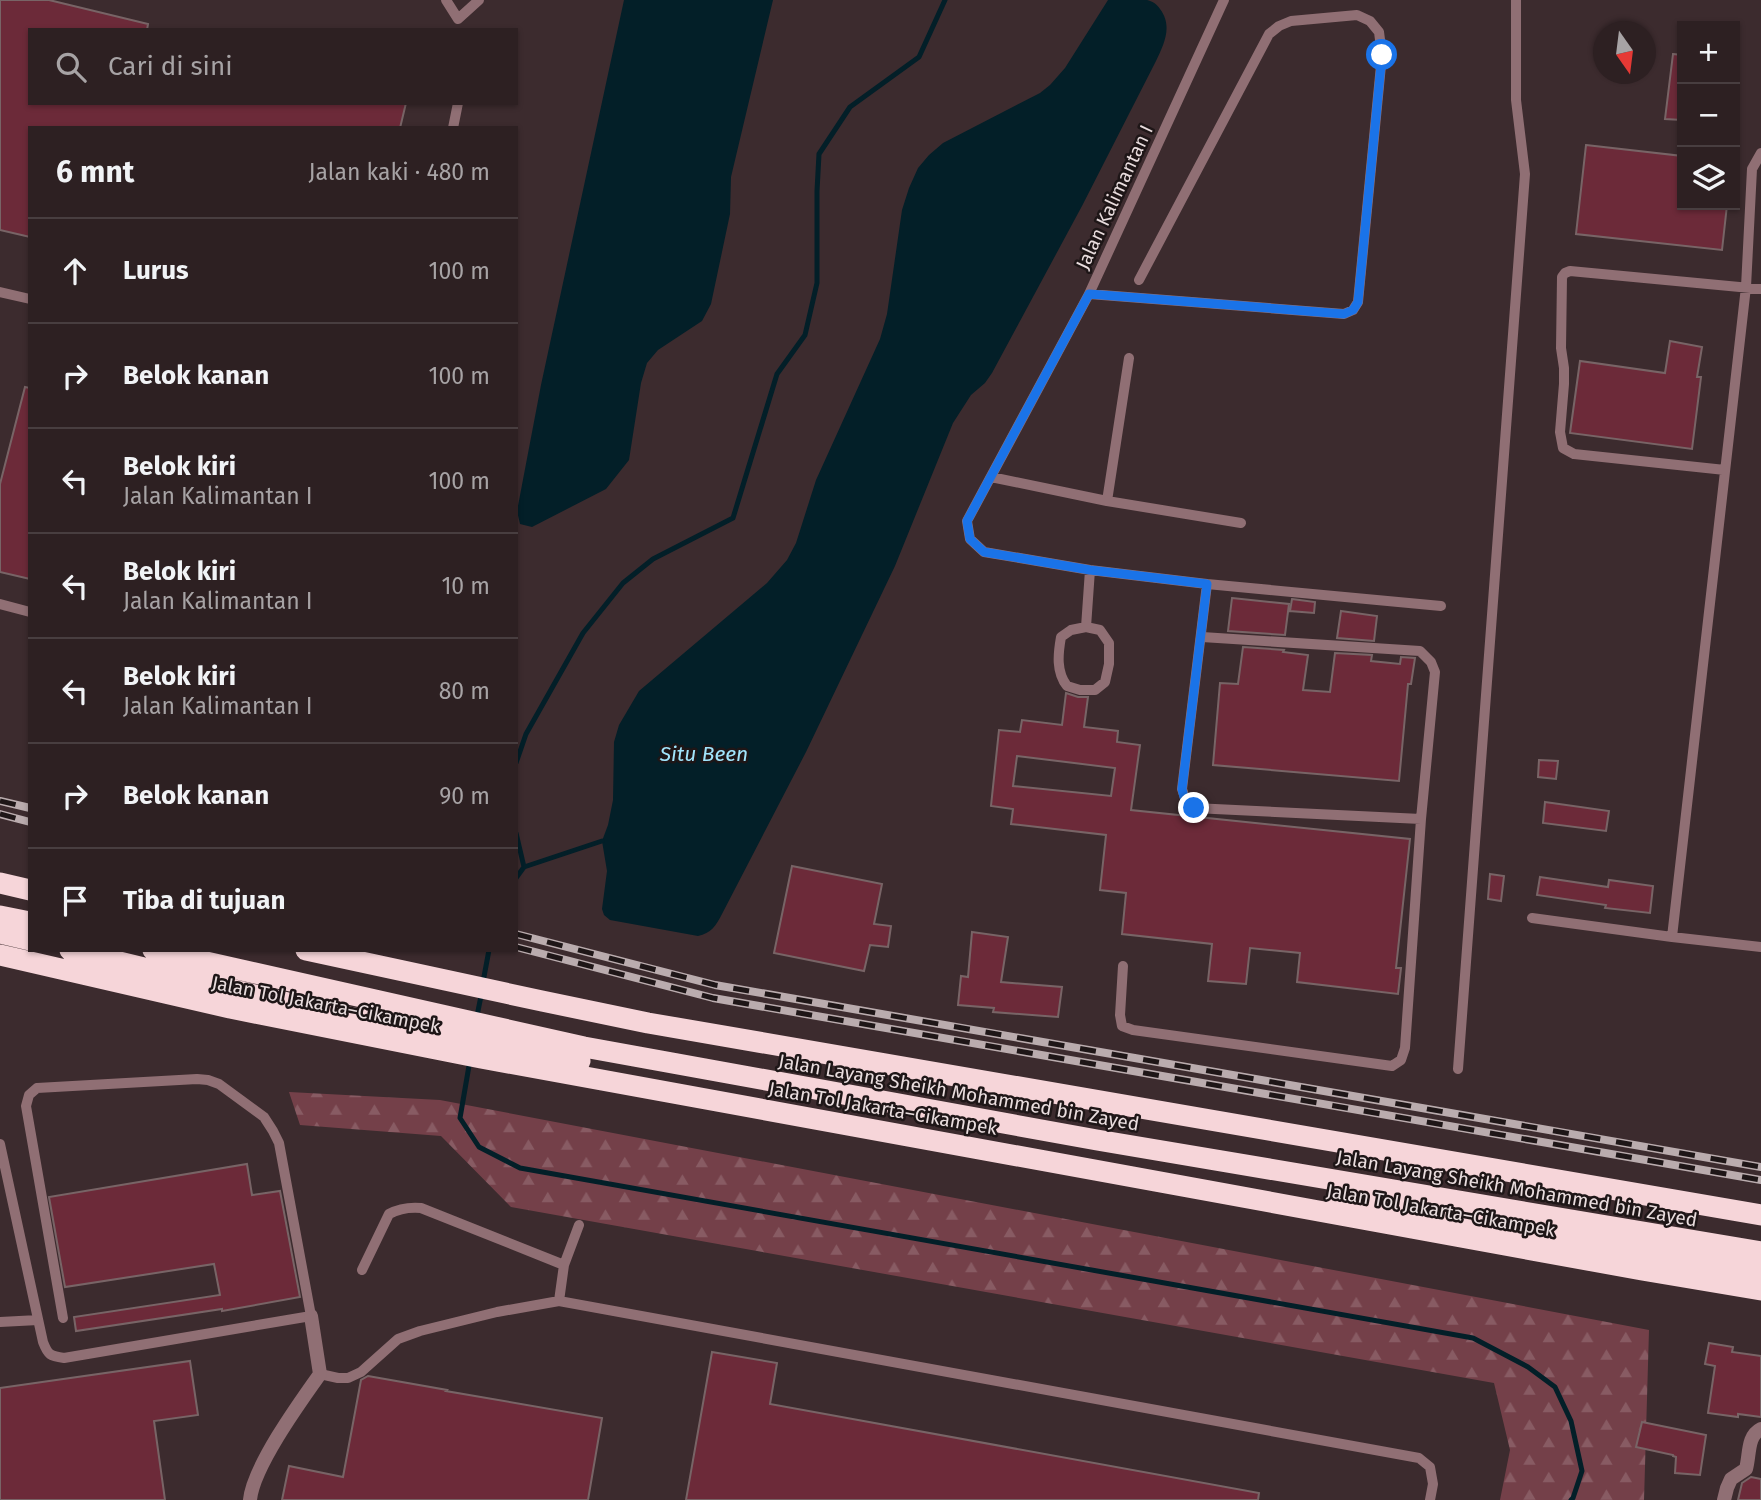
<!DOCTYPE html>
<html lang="id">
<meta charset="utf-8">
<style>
:root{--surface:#2d2022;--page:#35282a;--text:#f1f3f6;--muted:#a7a3a5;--line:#483e40}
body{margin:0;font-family:"Fira Sans",sans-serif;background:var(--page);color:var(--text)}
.controls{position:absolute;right:21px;top:21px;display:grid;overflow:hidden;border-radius:0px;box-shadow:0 2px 5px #0004}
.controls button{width:63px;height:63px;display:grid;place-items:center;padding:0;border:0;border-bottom:2px solid var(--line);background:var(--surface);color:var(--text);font:35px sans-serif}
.compass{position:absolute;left:1593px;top:21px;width:63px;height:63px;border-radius:50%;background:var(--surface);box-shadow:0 2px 5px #0004;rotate:166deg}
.stop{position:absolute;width:21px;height:21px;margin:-16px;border:5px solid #1a73e8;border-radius:50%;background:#fff}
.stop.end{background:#1a73e8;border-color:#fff;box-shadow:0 2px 7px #0008}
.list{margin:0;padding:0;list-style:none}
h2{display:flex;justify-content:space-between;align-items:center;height:91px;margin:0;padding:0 28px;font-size:30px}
h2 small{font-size:23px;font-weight:400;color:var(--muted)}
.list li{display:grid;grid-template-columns:46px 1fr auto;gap:21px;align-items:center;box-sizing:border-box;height:105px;padding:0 28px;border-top:2px solid var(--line)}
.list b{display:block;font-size:26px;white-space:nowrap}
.list p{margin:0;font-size:23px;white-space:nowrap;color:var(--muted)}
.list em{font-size:23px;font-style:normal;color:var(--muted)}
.icon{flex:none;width:38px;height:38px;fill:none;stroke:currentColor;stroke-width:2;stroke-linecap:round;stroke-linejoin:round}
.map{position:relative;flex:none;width:1761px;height:1500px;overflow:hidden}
.search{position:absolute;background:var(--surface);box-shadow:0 2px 5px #0004;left:28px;top:28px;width:490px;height:77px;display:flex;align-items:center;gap:18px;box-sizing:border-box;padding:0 24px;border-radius:0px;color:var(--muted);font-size:26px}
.panel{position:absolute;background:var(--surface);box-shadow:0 2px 5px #0004;left:28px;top:126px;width:490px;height:826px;border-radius:0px}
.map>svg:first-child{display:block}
.forest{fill:url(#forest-firs)}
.water{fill:#031f28}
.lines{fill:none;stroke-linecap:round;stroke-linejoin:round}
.stream{stroke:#031f28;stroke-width:5}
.building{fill:#6c2a39;stroke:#786466;stroke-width:2;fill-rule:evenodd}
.service{stroke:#906f74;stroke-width:10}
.minor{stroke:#906f74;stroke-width:14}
.motorway{stroke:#f6d5d9;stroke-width:21}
.rail-casing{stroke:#baacae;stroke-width:8}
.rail{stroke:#1e1617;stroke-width:5;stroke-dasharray:16;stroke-linecap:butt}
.route{stroke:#1a73e8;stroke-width:9}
.labels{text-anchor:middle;stroke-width:5;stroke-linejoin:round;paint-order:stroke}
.street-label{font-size:19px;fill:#e9ddde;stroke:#1e1617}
.water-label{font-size:21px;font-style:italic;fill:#a1e5fc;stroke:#1e1617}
</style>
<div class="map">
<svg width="1761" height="1500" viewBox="0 0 1761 1500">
<defs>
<pattern id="forest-firs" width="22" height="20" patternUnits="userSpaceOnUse" patternTransform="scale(1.75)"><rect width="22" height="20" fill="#744049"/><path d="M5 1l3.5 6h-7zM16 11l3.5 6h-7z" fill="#885b63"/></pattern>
</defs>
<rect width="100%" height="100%" fill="#3c2b2e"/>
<path class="forest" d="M289 1092 440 1100 1649 1330 1644 1500H1500L1510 1450 1494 1383 511 1207 441 1136 300 1125Z"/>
<path class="water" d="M624 0H773L731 177 730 214 711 304 702 321 658 350 647 363 641 383 629 460 606 489 532 527 520 524 517 511 541 385Z
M1108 0C1120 0 1135 0 1147 0 1152 1 1157 4 1160 9 1173 26 1164 44 1156 61L1082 206 992 373 985 383 971 395 953 423 895 566 806 752 722 914C716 926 711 933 698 936L610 920 604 915 602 909 607 871 602 841 608 825 613 800 614 742 619 725 639 691 767 583 787 560 796 543 816 480 880 339 887 314 902 210 909 188 918 168 929 155 943 143 1040 93 1050 85 1065 68Z"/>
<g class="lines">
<path class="stream" d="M516 763 526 734 583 633 623 583 653 559 733 518 777 374 805 335 817 283V191L819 154 850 107 919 57 945 0
M516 833 524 867 516 878
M524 867 602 841
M483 982 489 950
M477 1016 482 991
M470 1060 460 1118 479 1147 520 1168 1473 1338 1528 1367 1555 1387 1571 1421 1582 1471 1573 1498 1571 1500"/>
</g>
<path class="building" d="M0 0H49L148 24 147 30H30V103H406L400 128H30V237L0 230Z
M1673 54 1682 55V120L1665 119Z
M1586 145 1682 156V205H1727L1722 250 1576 234Z
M1670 341 1702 347 1697 377H1701L1692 449 1570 433 1580 361 1665 373Z
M25 387 30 388V579L0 572V484Z
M1232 598 1289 604 1285 635 1228 631Z
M1292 599 1315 602 1314 613 1290 611Z
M1341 611 1377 616 1374 641 1337 638Z
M1243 647 1284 650 1283 652 1308 655 1303 690 1330 692 1335 653 1372 655 1371 661 1400 664 1401 657 1415 658 1411 684H1408L1399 781 1213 765 1220 683 1238 684Z
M1066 693 1078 697H1088L1084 727 1118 731 1117 742 1140 745 1131 810 1410 839 1396 968H1401L1398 994 1297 982 1300 953 1250 948 1246 984 1208 981 1212 944 1122 934 1126 893 1100 890 1106 835 1011 824 1013 809 991 806 999 730 1020 732 1022 720 1062 725ZM1017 756 1115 768 1111 796 1013 786Z
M1539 760 1558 761 1556 779 1538 777Z
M1545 802 1609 811 1606 831 1543 823Z
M792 866 882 884 874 924 891 926 888 947 870 945 864 971 774 953Z
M1490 874 1504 876 1501 901 1488 899Z
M1540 877 1608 887 1609 880 1653 886 1650 913 1605 908 1606 905 1537 895Z
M972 932 1008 937 1001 982 1062 987 1058 1017 993 1012 994 1008 958 1005 961 976 968 977Z
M247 1164 252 1195 280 1191 300 1297 222 1311V1309L76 1331 74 1317 220 1295 214 1264 65 1287 49 1197Z
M1709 1343 1733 1347 1732 1352 1761 1356V1417L1738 1414V1417L1708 1413 1715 1366 1705 1364Z
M712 1352 777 1363 770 1404 1259 1493 1258 1500H686Z
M190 1361 198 1415 154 1421 165 1500H0V1388Z
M368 1376 447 1390 446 1391 602 1418 588 1500H282L289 1466 343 1477 361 1380Z
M1642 1422 1706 1435 1700 1475 1675 1473 1676 1457 1673 1456V1455L1636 1447Z
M1751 1477 1761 1479V1500H1738L1742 1483Z"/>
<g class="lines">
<path class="service" d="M446 0 458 19 479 0
M1224 0 1089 294 967 521 970 539 984 552 1090 570 1207 584 1441 606
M453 128 458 103
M1761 153 1752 169 1746 287 1672 937 1761 947
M0 292 30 299
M1089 294 1344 314 1353 310 1358 302 1382 55 1379 32 1370 21 1357 15 1291 21 1279 26 1269 34 1139 280
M1725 470 1574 454 1563 448 1560 432 1564 384V368L1561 348 1562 277 1565 273 1570 271 1761 289
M991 477 1107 501 1129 358
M1107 501 1241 523
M1207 584 1182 789 1186 801 1194 808 1421 819
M0 604 30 612
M1086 627 1100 630 1109 643V664L1105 682 1095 690H1080L1067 686C1056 672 1058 654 1061 637L1071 630Z
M1086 627 1090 570
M1532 918 1672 937
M1123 966 1120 1015 1122 1026 1133 1030 1392 1066 1401 1060 1405 1048 1421 819 1435 672 1431 662 1420 651 1202 637
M1458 1069 1525 174 1516 100V0
M0 1144 43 1342C48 1355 50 1356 64 1358L311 1316 279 1143 273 1131 264 1117 219 1084 208 1080 197 1079 37 1088 29 1095 26 1106 63 1318
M362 1270 389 1214C400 1208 409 1207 421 1208L564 1265
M559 1301 564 1265 579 1225
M0 1322 38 1320
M320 1374 338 1378H348L361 1372 398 1339 420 1331 497 1312 559 1301 1419 1458 1430 1467 1433 1484 1430 1500"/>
<path class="minor" d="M250 1500C253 1467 300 1402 320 1374L311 1316
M1724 1500 1727 1488 1731 1479 1746 1469C1750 1454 1747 1436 1761 1429"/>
<path class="motorway" d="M0 883 30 890
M0 916 30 922
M0 933 30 940
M70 950 333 1014 580 1061
M153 950 584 1047 1097 1140 1761 1252
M306 950 542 1001 648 1023 1761 1215
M0 955 230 1008 481 1058 1642 1270 1761 1290
M1335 1200 1761 1271"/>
<defs>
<path id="rail" d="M0 801 30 808
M0 814 30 822
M516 934 715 985 1761 1167
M516 947 713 998 1761 1180"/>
</defs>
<use href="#rail" class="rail-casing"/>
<use href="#rail" class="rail"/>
</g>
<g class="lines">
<path class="route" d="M1194 808 1185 801 1182 789 1207 584 1090 570 984 552 970 539 967 521 1089 294 1344 314 1353 310 1358 302 1382 55"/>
</g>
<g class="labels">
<g class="street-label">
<text transform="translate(1114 197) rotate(-65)" y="7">Jalan Kalimantan I</text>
<text transform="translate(326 1004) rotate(11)" y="7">Jalan Tol Jakarta–Cikampek</text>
<text transform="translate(959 1092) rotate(10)" y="7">Jalan Layang Sheikh Mohammed bin Zayed</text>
<text transform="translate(883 1108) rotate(10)" y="7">Jalan Tol Jakarta–Cikampek</text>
<text transform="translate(1517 1188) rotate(10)" y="7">Jalan Layang Sheikh Mohammed bin Zayed</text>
<text transform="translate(1441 1210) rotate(10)" y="7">Jalan Tol Jakarta–Cikampek</text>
</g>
<g class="water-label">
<text x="704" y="761">Situ Been</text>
</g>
</g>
</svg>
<div class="controls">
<button>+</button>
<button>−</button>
<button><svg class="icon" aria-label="layers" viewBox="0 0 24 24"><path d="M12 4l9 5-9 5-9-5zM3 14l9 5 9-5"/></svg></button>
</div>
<svg class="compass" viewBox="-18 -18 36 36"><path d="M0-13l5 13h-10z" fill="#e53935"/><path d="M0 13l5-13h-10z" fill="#a7a3a5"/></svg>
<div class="stop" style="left:1382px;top:55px"></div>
<div class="stop end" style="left:1194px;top:808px"></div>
<div class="search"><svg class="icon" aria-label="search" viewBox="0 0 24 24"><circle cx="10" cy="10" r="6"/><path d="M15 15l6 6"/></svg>Cari di sini</div>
<section class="panel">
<h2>6 mnt<small>Jalan kaki · 480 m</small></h2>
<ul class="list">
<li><svg class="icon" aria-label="ahead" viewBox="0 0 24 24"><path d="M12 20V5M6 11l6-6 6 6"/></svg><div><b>Lurus</b></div><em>100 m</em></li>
<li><svg class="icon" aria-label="right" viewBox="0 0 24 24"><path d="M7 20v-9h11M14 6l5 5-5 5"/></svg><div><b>Belok kanan</b></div><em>100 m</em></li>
<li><svg class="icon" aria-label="left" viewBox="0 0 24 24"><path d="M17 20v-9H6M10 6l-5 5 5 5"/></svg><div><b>Belok kiri</b><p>Jalan Kalimantan I</p></div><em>100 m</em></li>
<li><svg class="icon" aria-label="left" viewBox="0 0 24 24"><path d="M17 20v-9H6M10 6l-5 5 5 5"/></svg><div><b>Belok kiri</b><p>Jalan Kalimantan I</p></div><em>10 m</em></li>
<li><svg class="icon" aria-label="left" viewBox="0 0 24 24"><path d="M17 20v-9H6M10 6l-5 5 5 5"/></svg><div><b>Belok kiri</b><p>Jalan Kalimantan I</p></div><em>80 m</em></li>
<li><svg class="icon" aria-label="right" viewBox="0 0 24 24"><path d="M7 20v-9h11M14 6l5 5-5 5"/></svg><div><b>Belok kanan</b></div><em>90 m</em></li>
<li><svg class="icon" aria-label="arrive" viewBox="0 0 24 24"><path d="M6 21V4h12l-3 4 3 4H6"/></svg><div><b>Tiba di tujuan</b></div></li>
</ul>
</section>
</div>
